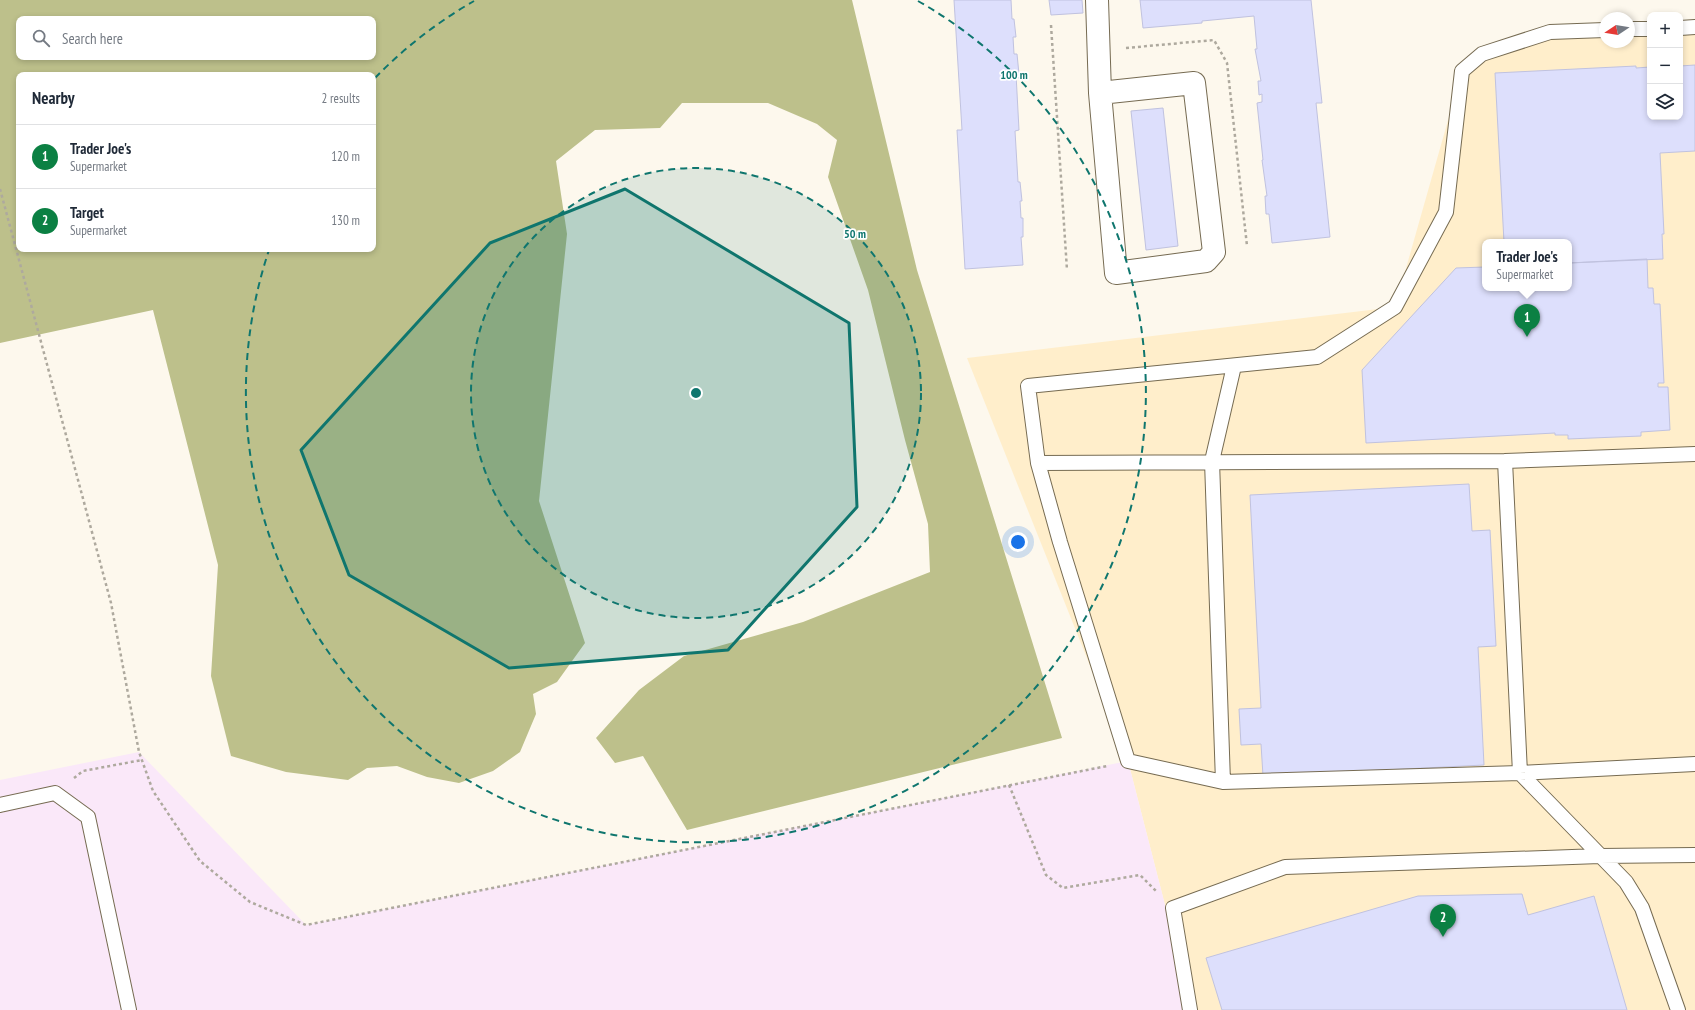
<!DOCTYPE html>
<meta charset="utf-8">
<style>
:root{--surface:#fff;--page:#f6f6f7;--text:#1f2937;--muted:#747a83;--line:#e0e1e3;--accent:#0b8043}
body{margin:0;font-family:"PT Sans Narrow",sans-serif;background:var(--page);color:var(--text)}
.controls{position:absolute;right:12px;top:12px;display:grid;overflow:hidden;border-radius:8px;box-shadow:0 2px 6px #0003}
.controls button{width:36px;height:36px;display:grid;place-items:center;padding:0;border:0;border-bottom:1px solid var(--line);background:var(--surface);color:var(--text);font:20px sans-serif}
.compass{position:absolute;left:1599px;top:12px;width:36px;height:36px;border-radius:50%;background:var(--surface);box-shadow:0 2px 6px #0003;rotate:258deg}
.you{position:absolute;left:1018px;top:542px;width:14px;height:14px;margin:-10px;border:3px solid #fff;border-radius:50%;background:#1a73e8;box-shadow:0 0 0 6px #1a73e833}
.badge{display:grid;place-items:center;width:26px;height:26px;border-radius:50%;background:var(--accent);color:#fff;font-size:13px;font-weight:700}
.pin{position:absolute;translate:-50% -33px;filter:drop-shadow(0 1px 2px #0008)}
.pin::after{content:'';position:absolute;top:21px;width:14px;height:12px;background:inherit;clip-path:polygon(0 0,100% 0,50% 100%)}
.popup{position:absolute;left:1482px;top:239px;width:90px;height:52px;box-sizing:border-box;display:grid;place-content:center;border-radius:8px;background:var(--surface);filter:drop-shadow(0 1px 3px #0005);font-size:13px;white-space:nowrap;color:var(--muted)}
.popup b{font-size:15px;color:var(--text)}
.popup::after{content:'';position:absolute;left:50%;top:100%;margin-left:-8px;border:8px solid transparent;border-top-color:var(--surface)}
.list{margin:0;padding:0;list-style:none}
h2{display:flex;justify-content:space-between;align-items:center;height:52px;margin:0;padding:0 16px;font-size:17px}
h2 small{font-size:13px;font-weight:400;color:var(--muted)}
.list li{display:grid;grid-template-columns:26px 1fr auto;gap:12px;align-items:center;box-sizing:border-box;height:64px;padding:0 16px;border-top:1px solid var(--line)}
.list b{display:block;font-size:15px;white-space:nowrap}
.list p{margin:0;font-size:13px;white-space:nowrap;color:var(--muted)}
.list em{font-size:13px;font-style:normal;color:var(--muted)}
.icon{flex:none;width:22px;height:22px;fill:none;stroke:currentColor;stroke-width:2;stroke-linecap:round;stroke-linejoin:round}
.map{position:relative;flex:none;width:1695px;height:1010px;overflow:hidden}
.search{position:absolute;background:var(--surface);box-shadow:0 2px 6px #0003;left:16px;top:16px;width:360px;height:44px;display:flex;align-items:center;gap:10px;box-sizing:border-box;padding:0 14px;border-radius:8px;color:var(--muted);font-size:15px}
.panel{position:absolute;background:var(--surface);box-shadow:0 2px 6px #0003;left:16px;top:72px;width:360px;height:180px;border-radius:8px}
.map>svg:first-child{display:block}
.built{fill:#ffeecb;fill-rule:evenodd}
.education{fill:#fae8f9}
.forest{fill:#bdc08b;fill-rule:evenodd}
.building{fill:#dddffc;stroke:#c0c2df}
.lines{fill:none;stroke-linecap:round;stroke-linejoin:round}
.service-casing{stroke:#766b52;stroke-width:16}
.minor-casing{stroke:#766b52;stroke-width:24}
.path{stroke:#aea99e;stroke-width:2.5;stroke-dasharray:3 3;stroke-linecap:butt}
.service{stroke:#fff;stroke-width:14}
.minor{stroke:#fff;stroke-width:22}
.marked{fill:#0f766e;fill-opacity:0.2;stroke:#0f766e;stroke-width:3;stroke-linejoin:round}
.ring{fill:none;stroke:#0f766e;stroke-width:2;stroke-dasharray:7 5}
.centre{fill:#0f766e;stroke:#fff;stroke-width:2}
.ring-label{font-size:12px;text-anchor:middle;font-weight:bold;fill:#0f766e;stroke:#fff;stroke-width:3.5;stroke-linejoin:round;paint-order:stroke}
</style>
<div class="map">
<svg width="1695" height="1010" viewBox="0 0 1695 1010">
<rect width="100%" height="100%" fill="#fdf8ed"/>
<path class="built" d="M1695 27V1010H1192L1128 761 967 358 1395 307 1462 71 1550 32 1605 30V42H1629V29H1650V117H1680V28ZM1485 242H1569V288H1485Z"/>
<path class="education" d="M139 752 306 925 1128 761 1192 1010H0V780Z"/>
<path class="forest" d="M0 0H852L917 270 1062 738 687 830 643 756 615 763 596 738 639 690 684 656 803 622 930 572 928 524 905 440 868 290 828 177 837 140 817 124 768 103H682L660 128 595 130 556 161 567 234 539 501 585 643 557 682 533 694 536 714 520 752 493 771 459 783 427 777 397 766 367 768 348 780 286 772 231 756 211 676 218 565 153 310 0 343ZM19 19H373V57H19ZM19 75H373V249H19Z"/>
<path class="building" d="M954 0H1011L1012 19H1014L1016 37H1013L1014 54H1017L1019 74H1016L1019 130 1015 131 1018 182H1020L1022 201H1020L1021 218H1023V237H1021L1023 265 965 269 957 130H962Z
M1049 0H1082L1083 13 1051 15Z
M1140 0H1311L1322 103H1316L1330 237 1272 243 1269 214H1266L1265 196H1267L1262 160H1263L1257 103 1262 102V94L1259 95 1258 81H1261L1255 49H1257L1254 16 1202 21V23L1143 28Z
M1695 65V151L1660 153 1664 234H1662L1663 259 1569 263V242H1504L1495 73 1636 66V68L1650 67V117H1680V66Z
M1163 108 1178 246 1146 250 1131 111Z
M1647 259 1648 288H1653L1654 304H1660L1664 383H1658V387H1668L1670 430 1641 432V436L1568 439V435H1555V433L1366 443 1362 370 1456 268 1485 267V288H1569V263Z
M1469 484 1472 531 1490 530 1496 646 1478 647 1484 765 1263 776 1261 744 1241 745 1239 709 1261 708 1250 495Z
M1522 894 1528 915 1594 896 1627 1010H1222L1206 958 1418 896Z"/>
<g class="lines">
<defs>
<path id="service" d="M1680 28 1695 27
M1629 29H1650
M1605 30 1550 32 1482 54 1462 71 1446 212 1395 307 1317 357 1028 386 1038 463 1060 542 1128 761 1223 782 1520 773 1695 764
M1505 461 1520 773 1626 882 1642 908 1678 1010
M1038 463 1505 461 1695 454
M1223 782 1212 461 1234 366
M0 805 55 793 88 817 129 1010
M1190 1010 1173 908 1285 867 1600 856 1695 855"/>
<path id="minor" d="M1097 0 1100 93 1116 273 1206 261 1214 252 1194 83 1100 93"/>
</defs>
<use href="#service" class="service-casing"/>
<use href="#minor" class="minor-casing"/>
<path class="path" d="M1051 25 1067 270
M1126 48 1214 40 1227 63 1247 246
M0 189 111 603 139 752 153 791 200 861 250 902 306 925 1107 766
M74 778 83 771 142 760
M1009 785 1046 875 1063 888 1140 875 1157 892"/>
<use href="#service" class="service"/>
<use href="#minor" class="minor"/>
</g>
<path class="marked" d="M625 189 849 323 857 507 728 650 509 668 349 575 301 450 490 243Z"/>
<circle cx="696" cy="393" r="225" fill="#0f766e" fill-opacity=".12"/>
<g class="ring">
<circle cx="696" cy="393" r="225"/>
<path d="M375 78A450 450 0 0 1 474 1M918 1A450 450 0 1 1 269 250"/>
</g>
<circle cx="696" cy="393" r="6" class="centre"/>
<g class="ring-label">
<text x="1014" y="79">100 m</text>
<text x="855" y="238">50 m</text>
</g>
</svg>
<div class="controls">
<button>+</button>
<button>−</button>
<button><svg class="icon" aria-label="layers" viewBox="0 0 24 24"><path d="M12 4l9 5-9 5-9-5zM3 14l9 5 9-5"/></svg></button>
</div>
<svg class="compass" viewBox="-18 -18 36 36"><path d="M0-13l5 13h-10z" fill="#e53935"/><path d="M0 13l5-13h-10z" fill="#747a83"/></svg>
<div class="you"></div>
<div class="pin badge" style="left:1527px;top:337px">1</div>
<div class="popup"><b>Trader Joe's</b>Supermarket</div>
<div class="pin badge" style="left:1443px;top:937px">2</div>
<div class="search"><svg class="icon" aria-label="search" viewBox="0 0 24 24"><circle cx="10" cy="10" r="6"/><path d="M15 15l6 6"/></svg>Search here</div>
<section class="panel">
<h2>Nearby<small>2 results</small></h2>
<ul class="list">
<li><span class="badge">1</span><div><b>Trader Joe's</b><p>Supermarket</p></div><em>120 m</em></li>
<li><span class="badge">2</span><div><b>Target</b><p>Supermarket</p></div><em>130 m</em></li>
</ul>
</section>
</div>
